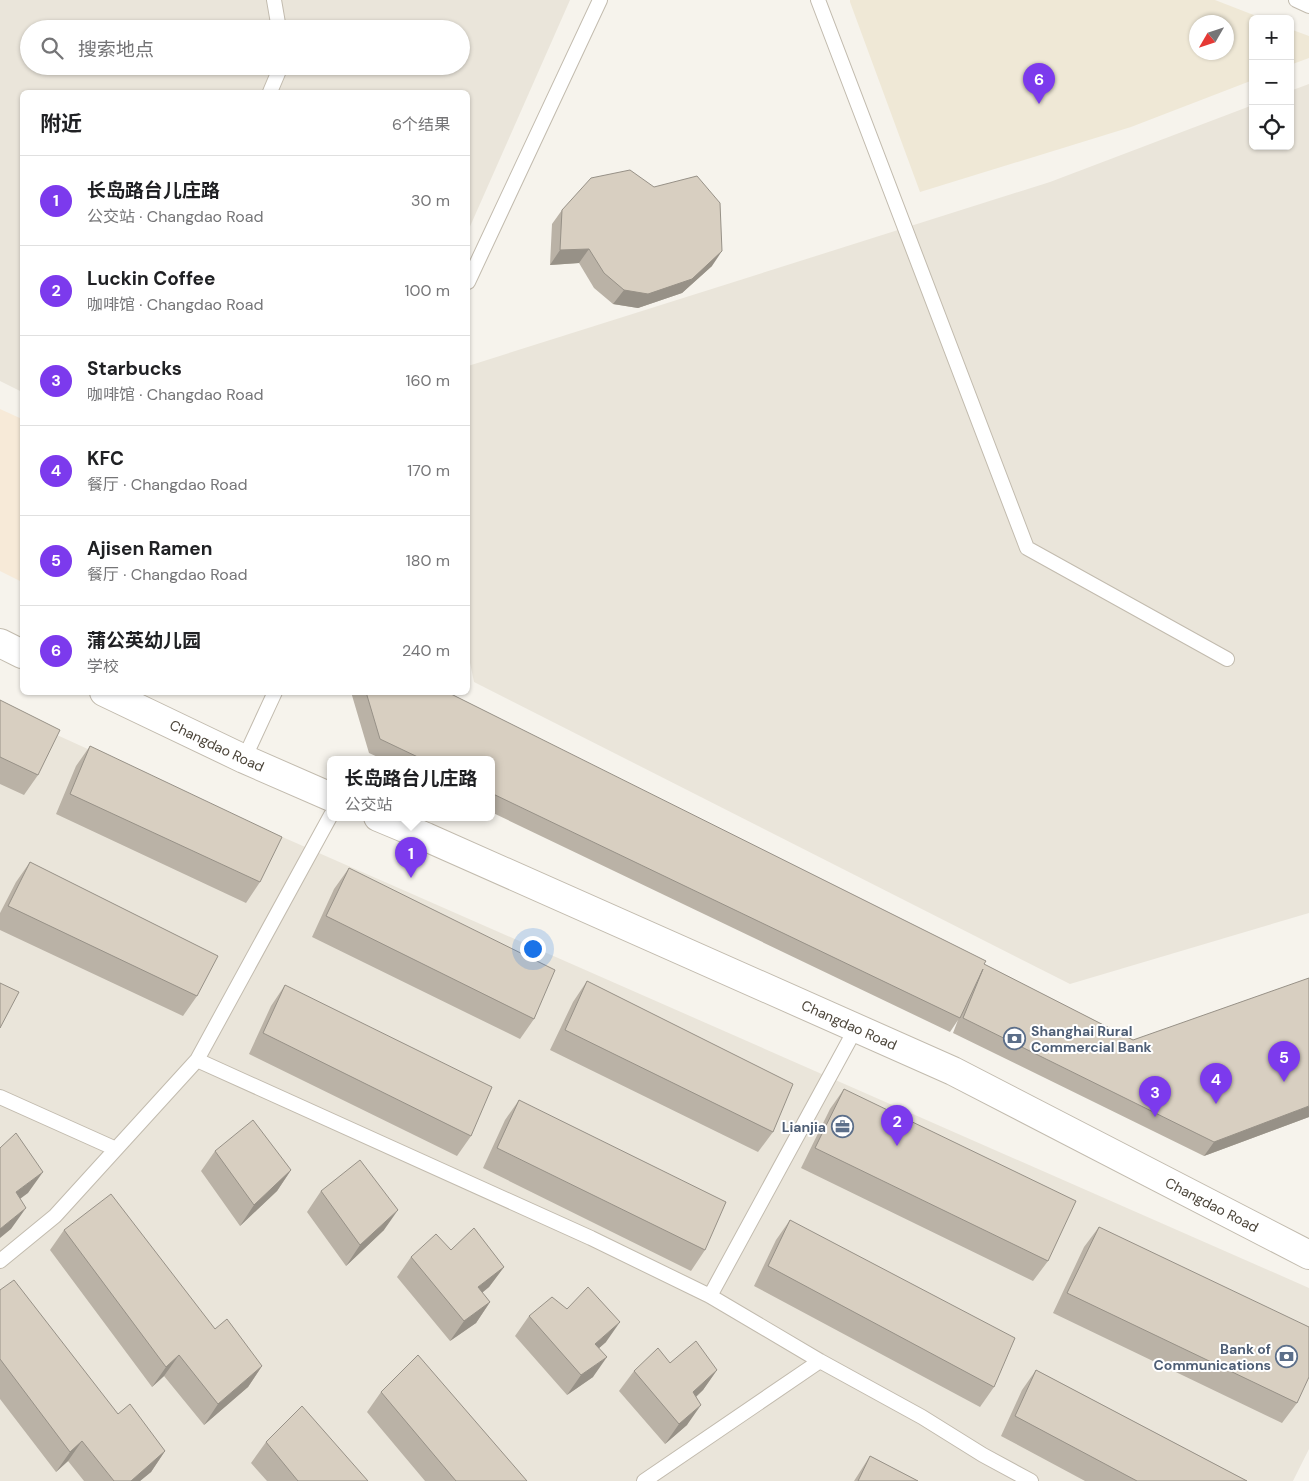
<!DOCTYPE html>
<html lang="zh">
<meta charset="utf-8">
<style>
:root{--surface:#fff;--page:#f6f6f6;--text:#202124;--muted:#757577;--line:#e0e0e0;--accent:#7c3aed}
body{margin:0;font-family:"DM Sans","Noto Sans SC",sans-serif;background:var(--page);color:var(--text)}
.controls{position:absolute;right:15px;top:15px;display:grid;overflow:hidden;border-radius:8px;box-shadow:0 1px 4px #0004}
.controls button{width:45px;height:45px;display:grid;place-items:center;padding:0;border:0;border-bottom:1px solid var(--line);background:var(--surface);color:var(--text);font:25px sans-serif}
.compass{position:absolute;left:1189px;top:15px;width:45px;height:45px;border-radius:50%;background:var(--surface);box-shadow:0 1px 4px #0004;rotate:231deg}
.you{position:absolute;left:532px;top:948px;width:18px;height:18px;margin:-12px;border:4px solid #fff;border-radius:50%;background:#1a73e8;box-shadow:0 0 0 8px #1a73e833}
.badge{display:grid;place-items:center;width:32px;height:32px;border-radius:50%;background:var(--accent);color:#fff;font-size:16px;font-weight:700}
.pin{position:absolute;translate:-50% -41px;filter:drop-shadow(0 1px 2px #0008)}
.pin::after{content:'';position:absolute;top:26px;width:18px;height:15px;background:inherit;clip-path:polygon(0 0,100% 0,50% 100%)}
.popup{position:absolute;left:327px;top:756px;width:168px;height:65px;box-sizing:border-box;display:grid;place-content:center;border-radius:8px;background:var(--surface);filter:drop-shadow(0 1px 4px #0005);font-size:16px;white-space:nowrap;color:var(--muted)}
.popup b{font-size:19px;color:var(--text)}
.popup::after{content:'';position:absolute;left:50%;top:100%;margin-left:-10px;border:10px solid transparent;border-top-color:var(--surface)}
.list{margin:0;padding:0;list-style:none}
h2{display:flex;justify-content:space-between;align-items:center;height:65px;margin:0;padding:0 20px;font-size:21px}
h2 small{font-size:16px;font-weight:400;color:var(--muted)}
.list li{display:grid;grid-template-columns:32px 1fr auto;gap:15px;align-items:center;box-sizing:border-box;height:90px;padding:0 20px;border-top:1px solid var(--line)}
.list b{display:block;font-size:19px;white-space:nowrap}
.list p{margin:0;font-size:16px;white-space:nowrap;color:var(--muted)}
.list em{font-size:16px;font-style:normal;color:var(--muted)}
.icon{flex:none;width:28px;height:28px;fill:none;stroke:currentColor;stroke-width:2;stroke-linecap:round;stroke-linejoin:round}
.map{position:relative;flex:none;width:1309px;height:1481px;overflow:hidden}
.search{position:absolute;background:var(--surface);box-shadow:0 1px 4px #0004;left:20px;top:20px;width:450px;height:55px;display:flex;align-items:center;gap:12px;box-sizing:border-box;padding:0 18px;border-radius:28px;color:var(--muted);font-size:19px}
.panel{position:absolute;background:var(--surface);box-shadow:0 1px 4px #0004;left:20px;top:90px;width:450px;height:605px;border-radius:8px}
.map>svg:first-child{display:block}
.residential{fill:#eae5da;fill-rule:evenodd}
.commercial{fill:#f7ead8}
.education{fill:#efe8d6;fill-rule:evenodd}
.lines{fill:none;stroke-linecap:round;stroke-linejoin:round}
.service-casing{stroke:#c2bbae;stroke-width:16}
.tertiary-casing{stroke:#c2bbae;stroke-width:30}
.service{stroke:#fff;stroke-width:14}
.tertiary{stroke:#fff;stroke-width:28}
.wall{fill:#bab2a6}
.shaded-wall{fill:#979187}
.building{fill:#d8cfc1;stroke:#979187}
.labels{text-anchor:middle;stroke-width:4;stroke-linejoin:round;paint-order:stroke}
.street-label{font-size:14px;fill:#4b4439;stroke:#fff}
.service-label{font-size:14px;font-weight:bold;fill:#4e5e75;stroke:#fff;text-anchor:end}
</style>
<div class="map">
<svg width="1309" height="1481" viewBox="0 0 1309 1481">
<rect width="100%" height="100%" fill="#f6f3ec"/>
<path class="residential" d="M0 0H570L468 231V92H22V392L0 381ZM29 29H461V66H29Z
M1309 84V913L1070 984 474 682 468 653V366L1050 182 1253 105V146H1290V91Z
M0 709 228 813 1309 1288V1449L1293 1481H0Z"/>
<path class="commercial" d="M0 409 22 419V582L0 571Z"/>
<path class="education" d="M850 0H1215L1264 19H1253V80L1131 127 920 192 850 2ZM1196 22H1226V52H1196Z
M1290 29 1309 36V58L1290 65Z"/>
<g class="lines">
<defs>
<path id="service" d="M274 0 279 29
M818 0 1027 548 1227 659
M1296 0 1309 6
M270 92 281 66
M468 282 600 0
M244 759 275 692
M197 1060 591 1238 710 1296 820 1361 922 1417 983 1455 1031 1481
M0 1097 116 1149
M0 1261 55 1216 197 1060 331 815
M710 1296 856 1028
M644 1481 820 1361"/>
<g id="tertiary">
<path d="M0 643 22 654"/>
<path id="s1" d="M104 692 244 759 331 797"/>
<path id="s2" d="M378 817 426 837 953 1071 1309 1255"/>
</g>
</defs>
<use href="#service" class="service-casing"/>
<use href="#tertiary" class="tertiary-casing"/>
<use href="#service" class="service"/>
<use href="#tertiary" class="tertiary"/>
</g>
<path class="wall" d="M562 210 712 266 682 293 638 308 613 304 594 288 579 263 550 265 552 224Z
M351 692H447L1133 1040 1309 1117 1204 1156 953 1033 958 1020 950 1032 491 812V759H382L369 753Z
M0 700 38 775 24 795 0 784Z
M90 746 260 882 246 903 56 814 76 766Z
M30 862 197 996 183 1016 0 930V913L16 882Z
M349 868 534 1019 520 1039 312 937 334 889Z
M587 981 773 1132 758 1152 550 1050 573 1002Z
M285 985 471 1136 457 1156 249 1054 271 1006Z
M844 1089 1048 1261 1033 1281 801 1168 830 1109Z
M519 1100 705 1250 691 1271 483 1168 505 1120Z
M215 1151 291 1170 277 1191 240 1226 201 1171Z
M321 1191 384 1230 346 1266 307 1212Z
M790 1220 994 1387 980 1407 754 1286 776 1240Z
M1099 1227 1297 1403 1282 1423 1053 1313 1084 1247Z
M64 1230 215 1329 262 1366 248 1387 204 1425 164 1376 152 1387 50 1250Z
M411 1257 504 1267 489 1287 482 1293 490 1302 476 1323 450 1341 397 1277Z
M0 1290 118 1414 165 1451 151 1472 140 1481H84L68 1461 56 1472 0 1399Z
M529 1316 606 1342 599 1348 593 1377 567 1395 515 1336Z
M670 1363 717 1370 703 1390 696 1397 687 1425 665 1444 619 1391 634 1371Z
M1036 1370 1247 1481H1085L1001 1436 1022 1390Z
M381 1392 527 1481H425L367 1412Z
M266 1442 368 1481H267L251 1463Z
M870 1456 918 1481H854Z"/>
<path class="shaded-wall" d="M589 249 579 263 550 265 560 250Z
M722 251 712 266 682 293 638 308 613 304 624 290Z
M1309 1106V1117L1204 1156 1214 1142Z
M291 1170 277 1191 240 1226 254 1205Z
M43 1172 28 1193 1 1213 16 1192Z
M26 1208 11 1229 0 1238V1229Z
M398 1210 384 1230 346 1266 360 1245Z
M504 1267 489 1287 464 1307 478 1287Z
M490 1302 476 1323 450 1341 464 1321Z
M620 1322 606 1342 581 1364 595 1344Z
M179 1355 164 1376 152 1387 166 1367Z
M607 1357 593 1377 567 1395 581 1375Z
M262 1366 248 1387 204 1425 218 1404Z
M717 1370 703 1390 678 1413 693 1392Z
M701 1405 687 1425 665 1444 679 1424Z
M82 1441 68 1461 56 1472 70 1452Z
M165 1451 151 1472 140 1481H131Z"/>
<path class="building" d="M630 170 654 187 697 176 720 203 722 251 692 279 648 294 624 290 604 273 589 249 560 250 562 210 591 178Z
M366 692H447L986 961 984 964 1133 1040 1309 978V1106L1214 1142 963 1018 983 969 960 1018 491 793V759H422L380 739Z
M0 700 60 730 38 775 0 757Z
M90 746 282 837 260 882 70 794Z
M30 862 218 956 197 996 8 906Z
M349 868 555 970 534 1019 326 916Z
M587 981 793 1084 773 1132 565 1030Z
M0 983 19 992 0 1028Z
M285 985 492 1087 471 1136 263 1033Z
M844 1089 1076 1201 1048 1261 815 1148Z
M519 1100 726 1202 705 1250 497 1148Z
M253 1120 291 1170 254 1205 215 1151Z
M16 1133 43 1172 16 1192 26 1208 0 1229V1148Z
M360 1160 398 1210 360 1245 321 1191Z
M111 1194 215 1329 227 1319 262 1366 218 1404 179 1355 166 1367 64 1230Z
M790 1220 1015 1338 994 1387 768 1266Z
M1099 1227 1309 1327V1377L1297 1403 1067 1293Z
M474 1228 504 1267 478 1287 490 1302 464 1321 411 1257 436 1234 451 1250Z
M14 1280 118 1414 130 1404 165 1451 131 1481H114L82 1441 70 1452 0 1359V1290Z
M588 1287 620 1322 595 1344 607 1357 581 1375 529 1316 552 1297 567 1309Z
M696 1341 717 1370 693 1392 701 1405 679 1424 634 1371 658 1348 670 1363Z
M418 1355 527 1481H456L381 1392Z
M1036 1370 1247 1481H1137L1015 1416Z
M302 1406 368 1481H298L266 1442Z
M870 1456 918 1481H858Z"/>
<defs>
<symbol id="bank-ring" viewBox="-11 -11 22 22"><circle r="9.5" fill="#fff" stroke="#5c6f8a" stroke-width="1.5"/><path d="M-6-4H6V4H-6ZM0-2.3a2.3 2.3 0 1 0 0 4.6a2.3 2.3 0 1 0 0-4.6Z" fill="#5c6f8a"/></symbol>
<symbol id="office-ring" viewBox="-11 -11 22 22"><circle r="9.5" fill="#fff" stroke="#5c6f8a" stroke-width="1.5"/><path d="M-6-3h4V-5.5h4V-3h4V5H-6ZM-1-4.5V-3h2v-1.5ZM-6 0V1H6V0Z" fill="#5c6f8a"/></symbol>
</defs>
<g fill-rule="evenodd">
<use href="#bank-ring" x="1002" y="1026" width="25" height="25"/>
<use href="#office-ring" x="830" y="1114" width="25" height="25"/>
<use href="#bank-ring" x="1274" y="1344" width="25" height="25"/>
</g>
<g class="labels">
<g class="street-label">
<text dy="5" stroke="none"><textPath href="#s1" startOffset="125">Changdao Road</textPath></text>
<text dy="5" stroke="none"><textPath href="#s2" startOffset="515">Changdao Road</textPath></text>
<text dy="5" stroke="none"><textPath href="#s2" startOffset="920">Changdao Road</textPath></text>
</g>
<g class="service-label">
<text x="1031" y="1036" text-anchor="start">Shanghai Rural<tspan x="1031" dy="16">Commercial Bank</tspan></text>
<text x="826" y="1132">Lianjia</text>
<text x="1271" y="1354">Bank of<tspan x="1271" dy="16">Communications</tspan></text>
</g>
</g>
</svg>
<div class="controls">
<button>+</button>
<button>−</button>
<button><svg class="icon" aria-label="locate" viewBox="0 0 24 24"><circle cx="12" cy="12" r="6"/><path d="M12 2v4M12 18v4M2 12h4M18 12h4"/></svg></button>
</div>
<svg class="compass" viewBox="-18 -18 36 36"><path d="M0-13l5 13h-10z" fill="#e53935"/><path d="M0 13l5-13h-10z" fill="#757577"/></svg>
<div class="you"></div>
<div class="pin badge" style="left:411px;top:878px">1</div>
<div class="popup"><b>长岛路台儿庄路</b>公交站</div>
<div class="pin badge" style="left:897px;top:1146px">2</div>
<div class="pin badge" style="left:1155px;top:1117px">3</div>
<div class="pin badge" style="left:1216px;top:1104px">4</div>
<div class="pin badge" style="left:1284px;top:1082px">5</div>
<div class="pin badge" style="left:1039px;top:104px">6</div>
<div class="search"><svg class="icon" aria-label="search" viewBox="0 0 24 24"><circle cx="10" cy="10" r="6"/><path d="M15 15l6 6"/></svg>搜索地点</div>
<section class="panel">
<h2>附近<small>6个结果</small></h2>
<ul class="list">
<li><span class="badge">1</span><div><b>长岛路台儿庄路</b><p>公交站 · Changdao Road</p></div><em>30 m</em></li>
<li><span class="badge">2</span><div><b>Luckin Coffee</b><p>咖啡馆 · Changdao Road</p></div><em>100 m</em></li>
<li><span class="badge">3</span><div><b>Starbucks</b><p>咖啡馆 · Changdao Road</p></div><em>160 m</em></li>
<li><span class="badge">4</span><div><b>KFC</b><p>餐厅 · Changdao Road</p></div><em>170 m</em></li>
<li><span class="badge">5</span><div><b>Ajisen Ramen</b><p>餐厅 · Changdao Road</p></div><em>180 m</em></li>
<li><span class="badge">6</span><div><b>蒲公英幼儿园</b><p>学校</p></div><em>240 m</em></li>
</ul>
</section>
</div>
